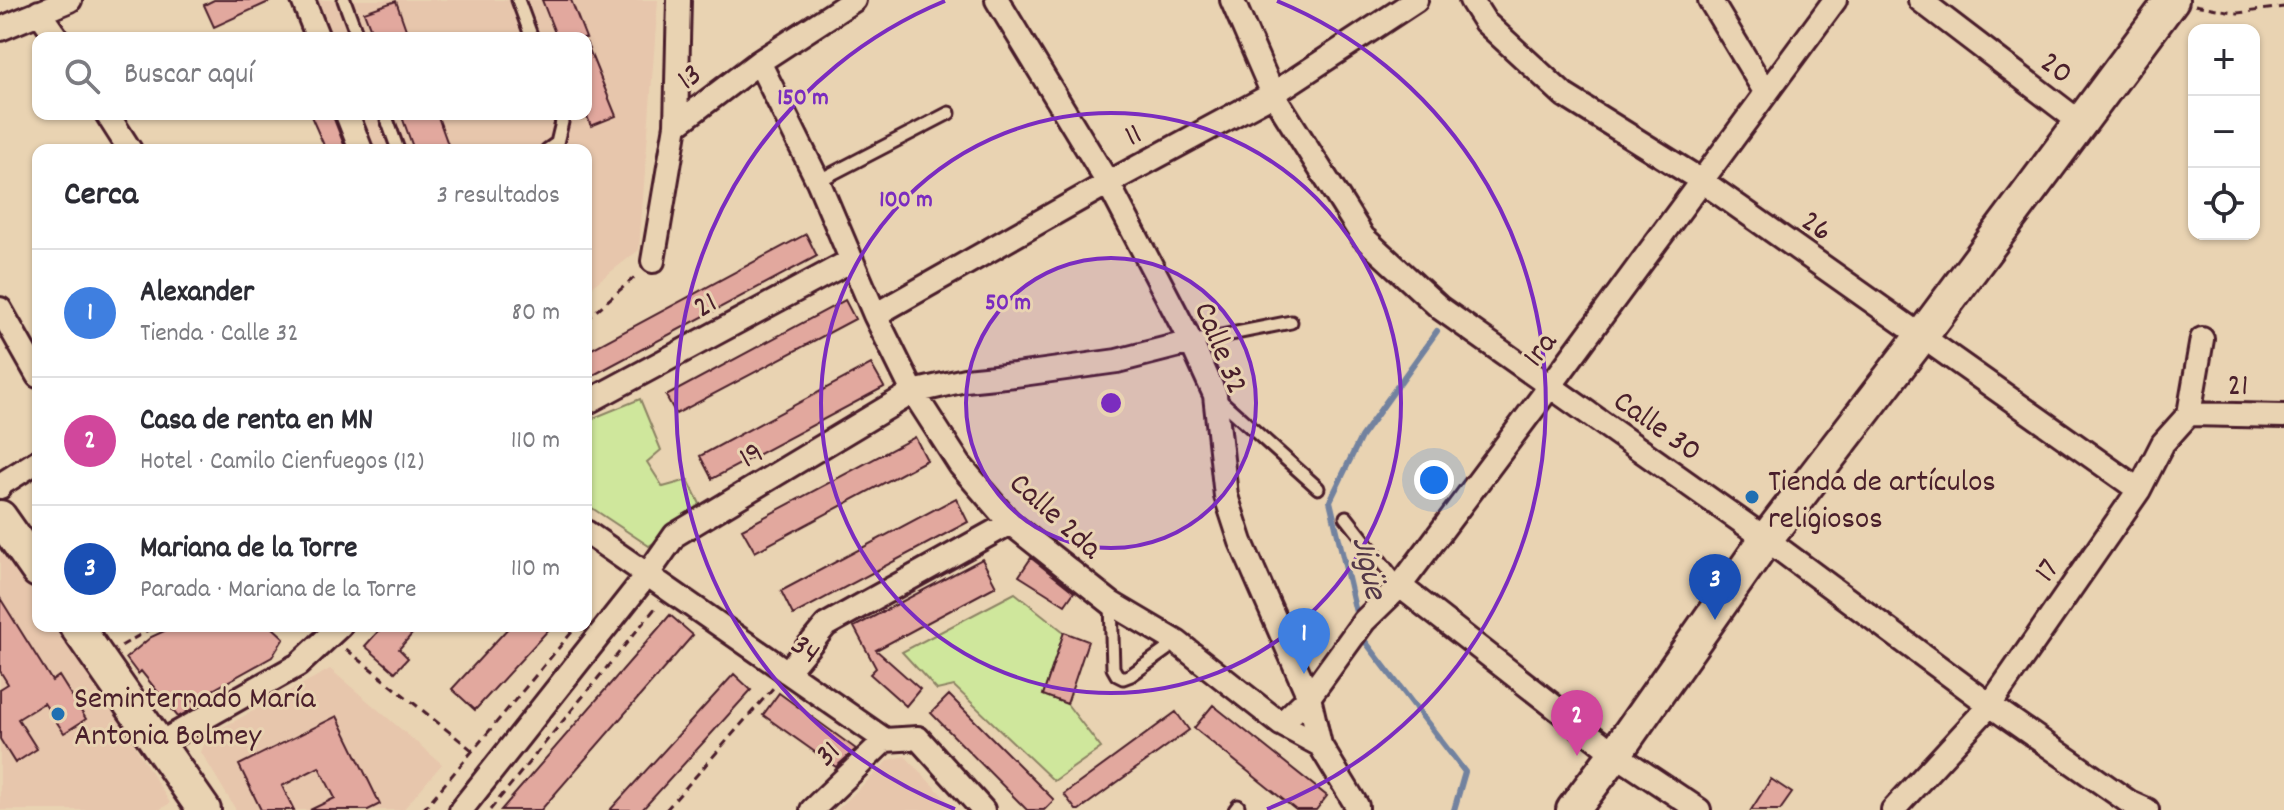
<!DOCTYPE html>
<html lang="es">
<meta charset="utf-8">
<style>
:root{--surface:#fff;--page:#f2f2f3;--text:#2b2b33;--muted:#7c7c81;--line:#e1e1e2;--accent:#2563eb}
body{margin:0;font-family:Dekko,sans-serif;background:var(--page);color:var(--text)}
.controls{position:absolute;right:24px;top:24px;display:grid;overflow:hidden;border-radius:16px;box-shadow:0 2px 6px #0004}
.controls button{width:72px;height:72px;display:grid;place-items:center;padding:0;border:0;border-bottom:2px solid var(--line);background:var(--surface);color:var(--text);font:40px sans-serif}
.you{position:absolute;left:1434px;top:480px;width:28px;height:28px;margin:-20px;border:6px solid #fff;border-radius:50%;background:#1a73e8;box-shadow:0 0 0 12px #1a73e833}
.badge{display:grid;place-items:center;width:52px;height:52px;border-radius:50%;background:var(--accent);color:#fff;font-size:26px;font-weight:700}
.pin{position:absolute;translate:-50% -66px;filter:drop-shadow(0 2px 4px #0008)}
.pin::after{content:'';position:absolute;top:42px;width:28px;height:24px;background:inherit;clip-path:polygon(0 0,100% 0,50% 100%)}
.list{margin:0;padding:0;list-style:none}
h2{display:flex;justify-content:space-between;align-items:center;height:104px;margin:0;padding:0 32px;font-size:34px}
h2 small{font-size:26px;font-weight:400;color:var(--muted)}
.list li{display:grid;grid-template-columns:52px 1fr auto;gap:24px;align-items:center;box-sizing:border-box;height:128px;padding:0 32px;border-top:2px solid var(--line)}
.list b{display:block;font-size:30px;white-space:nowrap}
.list p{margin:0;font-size:26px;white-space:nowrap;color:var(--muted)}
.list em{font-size:26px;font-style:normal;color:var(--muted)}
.icon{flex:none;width:44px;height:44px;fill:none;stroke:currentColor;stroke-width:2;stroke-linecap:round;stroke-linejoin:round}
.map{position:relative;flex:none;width:2284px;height:810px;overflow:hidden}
.search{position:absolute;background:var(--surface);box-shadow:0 2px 6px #0004;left:32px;top:32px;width:560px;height:88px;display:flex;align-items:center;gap:20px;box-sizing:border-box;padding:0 28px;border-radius:16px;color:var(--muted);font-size:30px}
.panel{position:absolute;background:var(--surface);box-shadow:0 2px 6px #0004;left:32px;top:144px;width:560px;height:488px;border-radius:16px}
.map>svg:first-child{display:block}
.built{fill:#e7c6ac}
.green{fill:#cfe79c;stroke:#8c8364;stroke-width:2}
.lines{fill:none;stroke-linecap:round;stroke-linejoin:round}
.stream{stroke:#72829f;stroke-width:6}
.building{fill:#e2a89e;stroke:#4a1f2b;stroke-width:2}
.lane-casing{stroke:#4a1f2b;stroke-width:17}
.street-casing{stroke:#4a1f2b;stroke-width:28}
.secondary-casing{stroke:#4a1f2b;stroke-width:38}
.path{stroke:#4a1f2b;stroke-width:3;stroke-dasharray:8 6;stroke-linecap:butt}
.lane{stroke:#e9d3b2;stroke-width:11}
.street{stroke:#e9d3b2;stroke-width:22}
.secondary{stroke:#e9d3b2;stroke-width:32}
.ring{fill:none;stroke:#7b2cbf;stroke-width:4}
.poi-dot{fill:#1f6fb2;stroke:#e9d3b2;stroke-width:3}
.labels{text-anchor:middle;stroke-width:6;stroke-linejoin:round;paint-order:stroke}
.street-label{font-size:32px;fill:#4a1f2b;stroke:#e9d3b2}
.poi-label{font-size:32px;fill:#4a1f2b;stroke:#e9d3b2;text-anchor:start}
.water-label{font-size:34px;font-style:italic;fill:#543848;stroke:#e9d3b2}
.centre{fill:#7b2cbf;stroke:#e9d3b2;stroke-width:4}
.ring-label{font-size:24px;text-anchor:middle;font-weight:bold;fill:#7b2cbf;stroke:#e9d3b2;stroke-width:6;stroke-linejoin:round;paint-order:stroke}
</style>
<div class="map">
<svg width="2284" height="810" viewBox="0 0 2284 810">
<rect width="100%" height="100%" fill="#e9d3b2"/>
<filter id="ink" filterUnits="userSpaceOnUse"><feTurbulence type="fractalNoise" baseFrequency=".0125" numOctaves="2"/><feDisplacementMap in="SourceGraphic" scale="16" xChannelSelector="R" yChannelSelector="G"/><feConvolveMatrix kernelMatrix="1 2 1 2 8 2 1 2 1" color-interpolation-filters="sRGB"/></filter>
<g filter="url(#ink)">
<path class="built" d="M318 0H658L639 250 586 291V150H371L359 114H586V38H332Z
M0 554 24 565 38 588V626H61L170 803 159 810H0Z
M330 669 442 764 403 810H236L201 752 207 736Z
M905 756 956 810H837L889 760Z"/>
<path class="green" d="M640 399 661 450 647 462 663 487 688 480 703 510 649 546 586 504V421Z
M1015 593 1064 632 1043 695 1067 704 1101 748 1054 781 954 686 937 690 902 652Z"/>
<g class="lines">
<path class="stream" d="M1358 621 1330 501 1361 437 1437 331
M1361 636 1465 772 1454 810"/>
</g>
<path class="building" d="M214 0H273L214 27 204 5Z
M542 0H571L586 38H557Z
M396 1 409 38H374L364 12Z
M586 42 616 116 591 126 586 114Z
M310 114H332L346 150H326Z
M401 114H437L450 150H414Z
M806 234 817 256 586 379V352Z
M845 300 855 319 676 414 666 396Z
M871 364 884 387 712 479 700 456Z
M915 437 927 460 755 552 742 529Z
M956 498 968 522 793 615 781 591Z
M1031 558 1074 592 1065 605 1019 576Z
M982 559 996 586 876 650 920 689 906 706 870 674 876 668 854 627Z
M0 598 52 681 59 676 86 719 64 733 44 703 18 719 37 749 15 763 0 739V689L8 684 0 671Z
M670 615 693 635 541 810H501Z
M175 626H271L284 638 272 657 193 701 197 706 178 717 141 671 138 674 126 658 151 637Z
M383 626H419L399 649 408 658 395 672 365 646Z
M510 626H552L475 710 452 689Z
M1064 632 1088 641 1067 704 1043 695Z
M734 674 751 690 642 810H610Z
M779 693 856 749 836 767 763 715Z
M949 695 1054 800 1044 810H1027L931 713Z
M1213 705 1327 796 1316 810H1296L1194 728Z
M1176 712 1189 730 1079 810H1076L1064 794Z
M337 716 380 804 368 810H310L335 798 319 767 282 786 294 810H261L239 765Z
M1771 779 1792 793 1780 810H1751Z"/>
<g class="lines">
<defs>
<path id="lane" d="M344 0 358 38
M518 0 532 38
M385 114 398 150
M547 150 557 143 562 122 559 114
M818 181 949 113
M1191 342 1291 322
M1218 398 1318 488
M1346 517 1400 586
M1111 603 1113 668 1117 675 1123 678 1131 675 1177 642
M1235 810 1238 806"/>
<path id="street" d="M303 0 318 38
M997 0 1108 183 1191 342 1215 395 1226 496 1241 542 1309 697 1320 745
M1232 0 1273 94 1363 237 1440 308 1766 539 1990 705 2129 802 2147 810
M1471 0 1485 22 1564 95 1702 181 2139 490
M1710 0 1766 93
M1920 0 2081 123
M39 12 57 38
M0 29 70 0
M759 62 818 181 875 315 913 392 960 465 1010 523 1111 603 1177 642 1281 724 1320 745 1357 806V810
M107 114 130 150
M347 114 361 150
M676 125 679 0
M653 261 676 125 759 62 854 0
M0 309 38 376
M875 315 1108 183 1273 94 1416 0
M586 403 852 260
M2189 414 2284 416
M0 487 3 483 38 461
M586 532 885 740 918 738 983 810
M1400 586 1615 754 1699 810
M787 672 826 625 1010 523
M1281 724 1309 697 1364 621 1400 586 1551 385 1835 0
M158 744 298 665 340 626
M461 810 647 575 675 535 913 392 965 380 1015 375 1117 361 1191 342
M812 810 885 740
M1893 810 1990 705 2139 490 2163 443 2189 414 2202 339"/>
<path id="secondary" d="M0 517 38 571
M76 626 204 810
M1573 810 1615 754 1766 539 1921 337 2172 0"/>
</defs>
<use href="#lane" class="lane-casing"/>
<use href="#street" class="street-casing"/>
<use href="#secondary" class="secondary-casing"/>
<path class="path" d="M2195 5 2238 13 2284 7
M586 320 637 275
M121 646 155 626
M346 649 477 754
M423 810 577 626
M490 810 657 606
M666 810 774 687"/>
<use href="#lane" class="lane"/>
<use href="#street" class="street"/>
<use href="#secondary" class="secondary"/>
</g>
</g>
<circle cx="1111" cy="403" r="145" fill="#7b2cbf" fill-opacity=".12"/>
<g class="ring">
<circle cx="1111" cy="403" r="145"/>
<circle cx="1111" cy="403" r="290"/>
<path d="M955 809A435 435 0 0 1 945 1M1277 1A435 435 0 0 1 1267 809"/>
</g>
<g class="poi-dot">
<circle cx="1752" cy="497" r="8"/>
<circle cx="58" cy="714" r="8"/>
</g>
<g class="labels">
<g class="street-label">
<text transform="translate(2058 66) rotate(37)" y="11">20</text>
<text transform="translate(688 75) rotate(-37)" y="11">13</text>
<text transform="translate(1132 133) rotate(-28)" y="11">11</text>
<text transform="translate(1818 224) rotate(35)" y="11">26</text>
<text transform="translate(704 303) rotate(-28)" y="11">21</text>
<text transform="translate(1223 347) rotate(68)" y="11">Calle 32</text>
<text transform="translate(1538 348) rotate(-53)" y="11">1ra</text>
<text transform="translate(2238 383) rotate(2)" y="11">21</text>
<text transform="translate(1659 424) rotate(35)" y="11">Calle 30</text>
<text transform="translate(750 453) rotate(-31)" y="11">19</text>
<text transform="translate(1057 514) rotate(42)" y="11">Calle 2da</text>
<text transform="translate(2045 569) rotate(-55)" y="11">17</text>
<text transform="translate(807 647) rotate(35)" y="11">34</text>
<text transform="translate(826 752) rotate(-44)" y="11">31</text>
</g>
<g class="poi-label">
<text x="1768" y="490">Tienda de artículos<tspan x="1768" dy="37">religiosos</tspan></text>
<text x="74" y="707">Seminternado María<tspan x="74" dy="37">Antonia Bolmey</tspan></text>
</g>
<g class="water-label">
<text transform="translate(1372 567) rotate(77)" y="12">Jigüe</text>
</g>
</g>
<circle cx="1111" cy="403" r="12" class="centre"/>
<g class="ring-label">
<text x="803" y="104">150 m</text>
<text x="906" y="206">100 m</text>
<text x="1008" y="309">50 m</text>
</g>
</svg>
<div class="controls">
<button>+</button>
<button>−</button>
<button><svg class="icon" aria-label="locate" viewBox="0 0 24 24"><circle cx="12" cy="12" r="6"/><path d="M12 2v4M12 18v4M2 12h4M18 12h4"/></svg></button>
</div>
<div class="you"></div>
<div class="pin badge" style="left:1304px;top:674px;background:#3f7fe0">1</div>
<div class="pin badge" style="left:1577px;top:756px;background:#d1479c">2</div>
<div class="pin badge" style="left:1715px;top:620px;background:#1a4fb4">3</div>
<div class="search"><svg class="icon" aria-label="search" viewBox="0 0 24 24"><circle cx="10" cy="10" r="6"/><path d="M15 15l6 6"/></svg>Buscar aquí</div>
<section class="panel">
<h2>Cerca<small>3 resultados</small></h2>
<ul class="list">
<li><span class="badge" style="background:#3f7fe0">1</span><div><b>Alexander</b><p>Tienda · Calle 32</p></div><em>80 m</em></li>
<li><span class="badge" style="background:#d1479c">2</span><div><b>Casa de renta en MN</b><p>Hotel · Camilo Cienfuegos (12)</p></div><em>110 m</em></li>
<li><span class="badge" style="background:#1a4fb4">3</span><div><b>Mariana de la Torre</b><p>Parada · Mariana de la Torre</p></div><em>110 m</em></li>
</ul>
</section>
</div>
